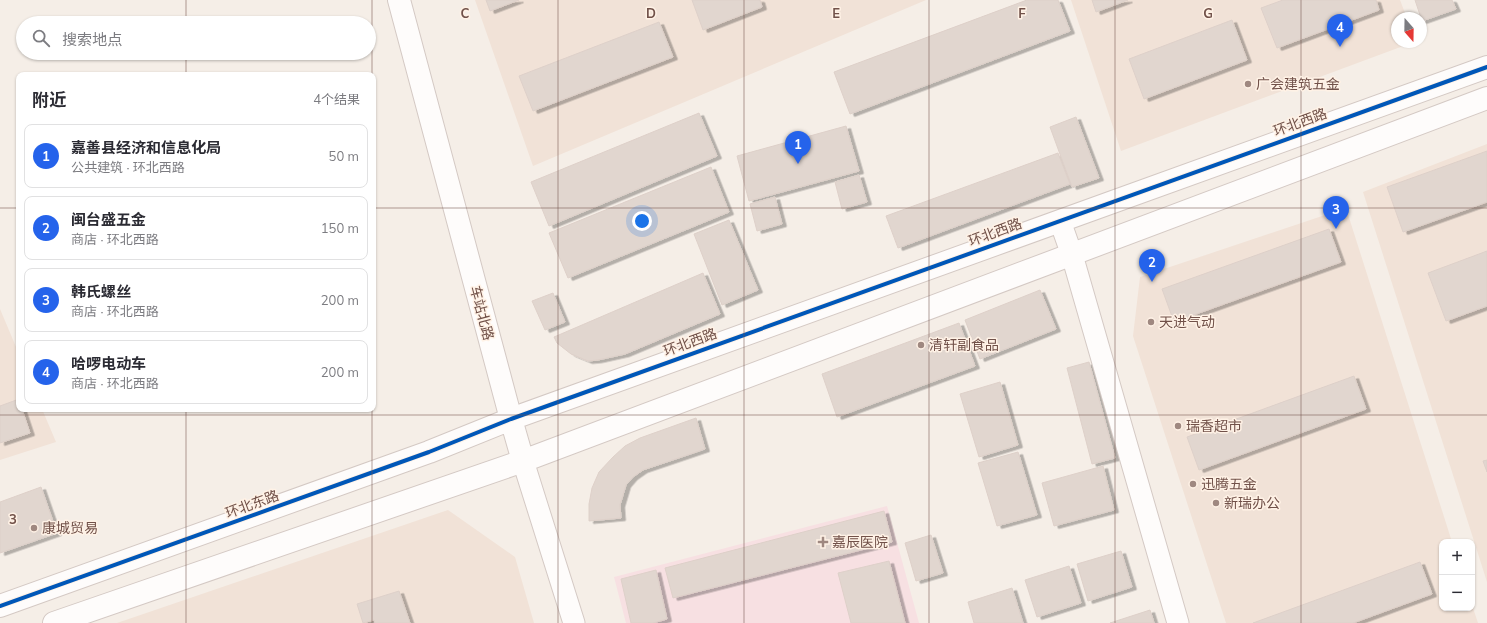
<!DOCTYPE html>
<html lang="zh">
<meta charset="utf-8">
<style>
:root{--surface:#fff;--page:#f2f2f3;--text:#2b2b33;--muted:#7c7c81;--line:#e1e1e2;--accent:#2563eb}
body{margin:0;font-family:Mulish,"Noto Sans SC",sans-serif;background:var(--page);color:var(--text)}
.controls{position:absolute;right:12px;bottom:12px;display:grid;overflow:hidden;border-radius:8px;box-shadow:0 1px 3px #0004}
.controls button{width:36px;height:36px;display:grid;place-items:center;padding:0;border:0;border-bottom:1px solid var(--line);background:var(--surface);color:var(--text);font:20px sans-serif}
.compass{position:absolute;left:1391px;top:12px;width:36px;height:36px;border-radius:50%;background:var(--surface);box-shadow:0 1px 3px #0004;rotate:160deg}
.you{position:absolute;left:642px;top:221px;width:14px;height:14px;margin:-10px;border:3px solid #fff;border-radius:50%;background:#1a73e8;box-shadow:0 0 0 6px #1a73e833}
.badge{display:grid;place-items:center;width:26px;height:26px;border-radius:50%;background:var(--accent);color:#fff;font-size:13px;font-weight:700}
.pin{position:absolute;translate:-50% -33px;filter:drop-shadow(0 1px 2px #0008)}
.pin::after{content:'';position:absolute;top:21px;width:14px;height:12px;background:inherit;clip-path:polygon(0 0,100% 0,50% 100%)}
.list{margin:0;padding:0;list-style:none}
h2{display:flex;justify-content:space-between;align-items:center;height:52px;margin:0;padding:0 16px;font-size:17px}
h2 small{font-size:13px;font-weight:400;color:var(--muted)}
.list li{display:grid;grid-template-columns:26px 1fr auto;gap:12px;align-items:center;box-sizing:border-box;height:64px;margin:0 8px 8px;padding:0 8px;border:1px solid var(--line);border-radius:8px}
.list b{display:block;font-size:15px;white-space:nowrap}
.list p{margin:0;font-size:13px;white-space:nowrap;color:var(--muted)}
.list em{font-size:13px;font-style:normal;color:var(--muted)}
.icon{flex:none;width:22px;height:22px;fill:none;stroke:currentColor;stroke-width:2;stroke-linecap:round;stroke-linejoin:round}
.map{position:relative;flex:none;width:1487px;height:623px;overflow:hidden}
.search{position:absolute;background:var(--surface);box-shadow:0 1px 3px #0004;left:16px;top:16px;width:360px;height:44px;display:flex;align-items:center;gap:10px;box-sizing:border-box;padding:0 14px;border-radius:22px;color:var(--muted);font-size:15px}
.panel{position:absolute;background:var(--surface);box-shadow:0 1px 3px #0004;left:16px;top:72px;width:360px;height:340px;border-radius:8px}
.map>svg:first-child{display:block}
.residential{fill:#f1e2d7}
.medical{fill:#f7e0e2}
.building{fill:#e1d6cf;stroke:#ded0c9;filter:url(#shadow)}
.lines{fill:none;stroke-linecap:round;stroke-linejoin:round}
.minor-casing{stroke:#d4c9c4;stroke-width:23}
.tertiary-casing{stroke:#d4c9c4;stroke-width:24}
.minor{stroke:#fefcfb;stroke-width:21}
.tertiary{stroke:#fefcfb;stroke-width:22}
.cycleway-casing{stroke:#fff2e6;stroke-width:6}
.cycleway{stroke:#0057b8;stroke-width:4}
.grid{fill:none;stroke:#715149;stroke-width:1;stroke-opacity:0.55}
.poi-dot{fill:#9f8880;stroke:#fff2e6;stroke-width:1.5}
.labels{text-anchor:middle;stroke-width:3;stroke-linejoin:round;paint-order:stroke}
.poi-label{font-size:14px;fill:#715149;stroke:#fff2e6;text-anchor:start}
.street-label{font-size:14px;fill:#715149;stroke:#fff2e6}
.grid-label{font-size:13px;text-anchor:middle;font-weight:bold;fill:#715149;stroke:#fff2e6;stroke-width:3;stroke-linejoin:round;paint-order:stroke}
</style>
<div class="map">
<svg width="1487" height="623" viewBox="0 0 1487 623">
<defs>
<filter id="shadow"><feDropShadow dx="4.5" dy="2.5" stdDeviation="0" flood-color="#0004"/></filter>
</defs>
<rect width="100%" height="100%" fill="#f5eee7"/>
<path class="residential" d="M475 0H926L533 166Z
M1071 0H1400L1407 18H1397V42H1414L1121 151Z
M1487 144V582L1363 192Z
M1346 208 1452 542H1442V608H1472V605L1478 623H1226L1133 336 1140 277Z
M0 309 19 354V409H42L56 442 0 460Z
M448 510 515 557 534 623H117Z"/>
<path class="medical" d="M887 506 919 623H626L614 577Z"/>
<path class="building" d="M486 0H519L490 11Z
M692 0H760L762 7 703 30Z
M1027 0H1058L1070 31 850 114 834 72Z
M1092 0H1128L1096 12Z
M1283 0H1376L1379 10 1277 48 1261 8Z
M1415 0H1452L1456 9 1422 21Z
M1232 20 1247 60 1144 99 1129 59Z
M659 22 673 57 533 111 519 76Z
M699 113 717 156 549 226 531 182Z
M1076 117 1099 178 1072 187 1050 127Z
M846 126 859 171 749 201 737 156Z
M1487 151V202L1403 232 1387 187Z
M1058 153 1070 184 898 248 886 216Z
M711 167 729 212 568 278 549 233Z
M859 175 867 202 842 209 835 182Z
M775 197 782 224 757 231 750 204Z
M729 220 758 290 722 305 694 234Z
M1329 229 1341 262 1174 322 1162 289Z
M1487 251V306L1446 321 1428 273Z
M703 273 720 314 625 354 598 360 588 361 571 354 557 343 554 337Z
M1040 290 1056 329 980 359 965 320Z
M553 293 565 322 545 330 532 301Z
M959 323 975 366 837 417 822 374Z
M1089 362 1115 458 1092 464 1067 368Z
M1354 376 1366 409 1199 470 1187 437Z
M1000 382 1018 445 979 457 960 394Z
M19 399V409H22L30 433 0 443V406Z
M696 418 705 449 643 470 633 477 626 485 620 505 621 518 589 521V504L592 488 599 472 613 457 625 446 640 438Z
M1018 452 1037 515 997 526 978 463Z
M1487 460V472L1483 461Z
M1103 466 1114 510 1054 526 1042 483Z
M41 487 57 533 0 553V502Z
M884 511 892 542 673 598 665 568Z
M931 535 943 573 916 581 905 543Z
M1121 551 1132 587 1088 601 1077 564Z
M889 561 905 623H851L838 573Z
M1420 562 1432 594 1353 623H1253Z
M1069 566 1081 603 1037 617 1025 580Z
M656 570 667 619 653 623H631L621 579Z
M1012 588 1023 623H974L968 602Z
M399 591 410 623H375L374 620 363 623 357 604Z
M1150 610 1154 623H1110Z"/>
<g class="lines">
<defs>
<path id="minor" d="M1060 221 1072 255 1178 623
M523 461 574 623"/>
<path id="tertiary" d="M399 0 511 419 523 461
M0 606 429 452 511 419 1487 67
M54 623 523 461 1487 98"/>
</defs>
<use href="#minor" class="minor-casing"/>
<use href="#tertiary" class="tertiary-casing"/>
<use href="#minor" class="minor"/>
<use href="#tertiary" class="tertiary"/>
<defs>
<path id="cycleway" d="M0 606 429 452 511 419 1487 67"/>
</defs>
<use href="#cycleway" class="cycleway-casing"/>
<use href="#cycleway" class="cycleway"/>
</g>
<path class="grid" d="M186 0V23M372 0V75M558 0V623M744 0V623M929 0V623M1115 0V623M1301 0V623M186 53V75M0 208H19M373 208H1487M186 409V623M372 409V623M0 415H1487"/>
<g class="poi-dot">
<circle cx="1248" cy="84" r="4"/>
<circle cx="1151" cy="322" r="4"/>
<circle cx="921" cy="345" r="4"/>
<circle cx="1178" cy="426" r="4"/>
<circle cx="1193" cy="484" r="4"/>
<circle cx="1216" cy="503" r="4"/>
<circle cx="34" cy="528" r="4"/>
<path d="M821 536h4v4h4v4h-4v4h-4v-4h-4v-4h4z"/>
</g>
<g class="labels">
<g class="poi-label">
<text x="1256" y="89">广会建筑五金</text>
<text x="1159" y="327">天进气动</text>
<text x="929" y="350">清轩副食品</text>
<text x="1186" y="431">瑞香超市</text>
<text x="1201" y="489">迅腾五金</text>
<text x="1224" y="508">新瑞办公</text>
<text x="42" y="533">康城贸易</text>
<text x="832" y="547">嘉辰医院</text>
</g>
<g class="street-label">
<text transform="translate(1300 122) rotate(-20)" y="5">环北西路</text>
<text transform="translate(995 232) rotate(-20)" y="5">环北西路</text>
<text transform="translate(482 313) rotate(75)" y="5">车站北路</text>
<text transform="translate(690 342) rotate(-20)" y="5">环北西路</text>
<text transform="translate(252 504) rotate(-20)" y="5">环北东路</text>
</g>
</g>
<g class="grid-label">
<text x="465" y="18">C</text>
<text x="651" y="18">D</text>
<text x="836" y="18">E</text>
<text x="1022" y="18">F</text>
<text x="1208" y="18">G</text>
<text x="13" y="524">3</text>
</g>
</svg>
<div class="controls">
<button>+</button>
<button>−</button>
</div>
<svg class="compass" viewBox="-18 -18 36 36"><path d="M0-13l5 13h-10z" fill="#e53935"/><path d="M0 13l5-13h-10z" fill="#7c7c81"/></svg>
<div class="you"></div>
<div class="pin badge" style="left:798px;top:164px">1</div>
<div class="pin badge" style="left:1152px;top:282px">2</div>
<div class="pin badge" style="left:1336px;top:229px">3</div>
<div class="pin badge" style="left:1340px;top:47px">4</div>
<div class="search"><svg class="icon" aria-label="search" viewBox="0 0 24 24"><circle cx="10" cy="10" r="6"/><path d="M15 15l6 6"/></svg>搜索地点</div>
<section class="panel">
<h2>附近<small>4个结果</small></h2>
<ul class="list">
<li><span class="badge">1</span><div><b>嘉善县经济和信息化局</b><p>公共建筑 · 环北西路</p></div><em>50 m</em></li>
<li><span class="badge">2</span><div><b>闽台盛五金</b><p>商店 · 环北西路</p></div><em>150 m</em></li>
<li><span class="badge">3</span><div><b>韩氏螺丝</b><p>商店 · 环北西路</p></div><em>200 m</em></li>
<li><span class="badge">4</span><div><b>哈啰电动车</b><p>商店 · 环北西路</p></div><em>200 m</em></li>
</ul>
</section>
</div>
